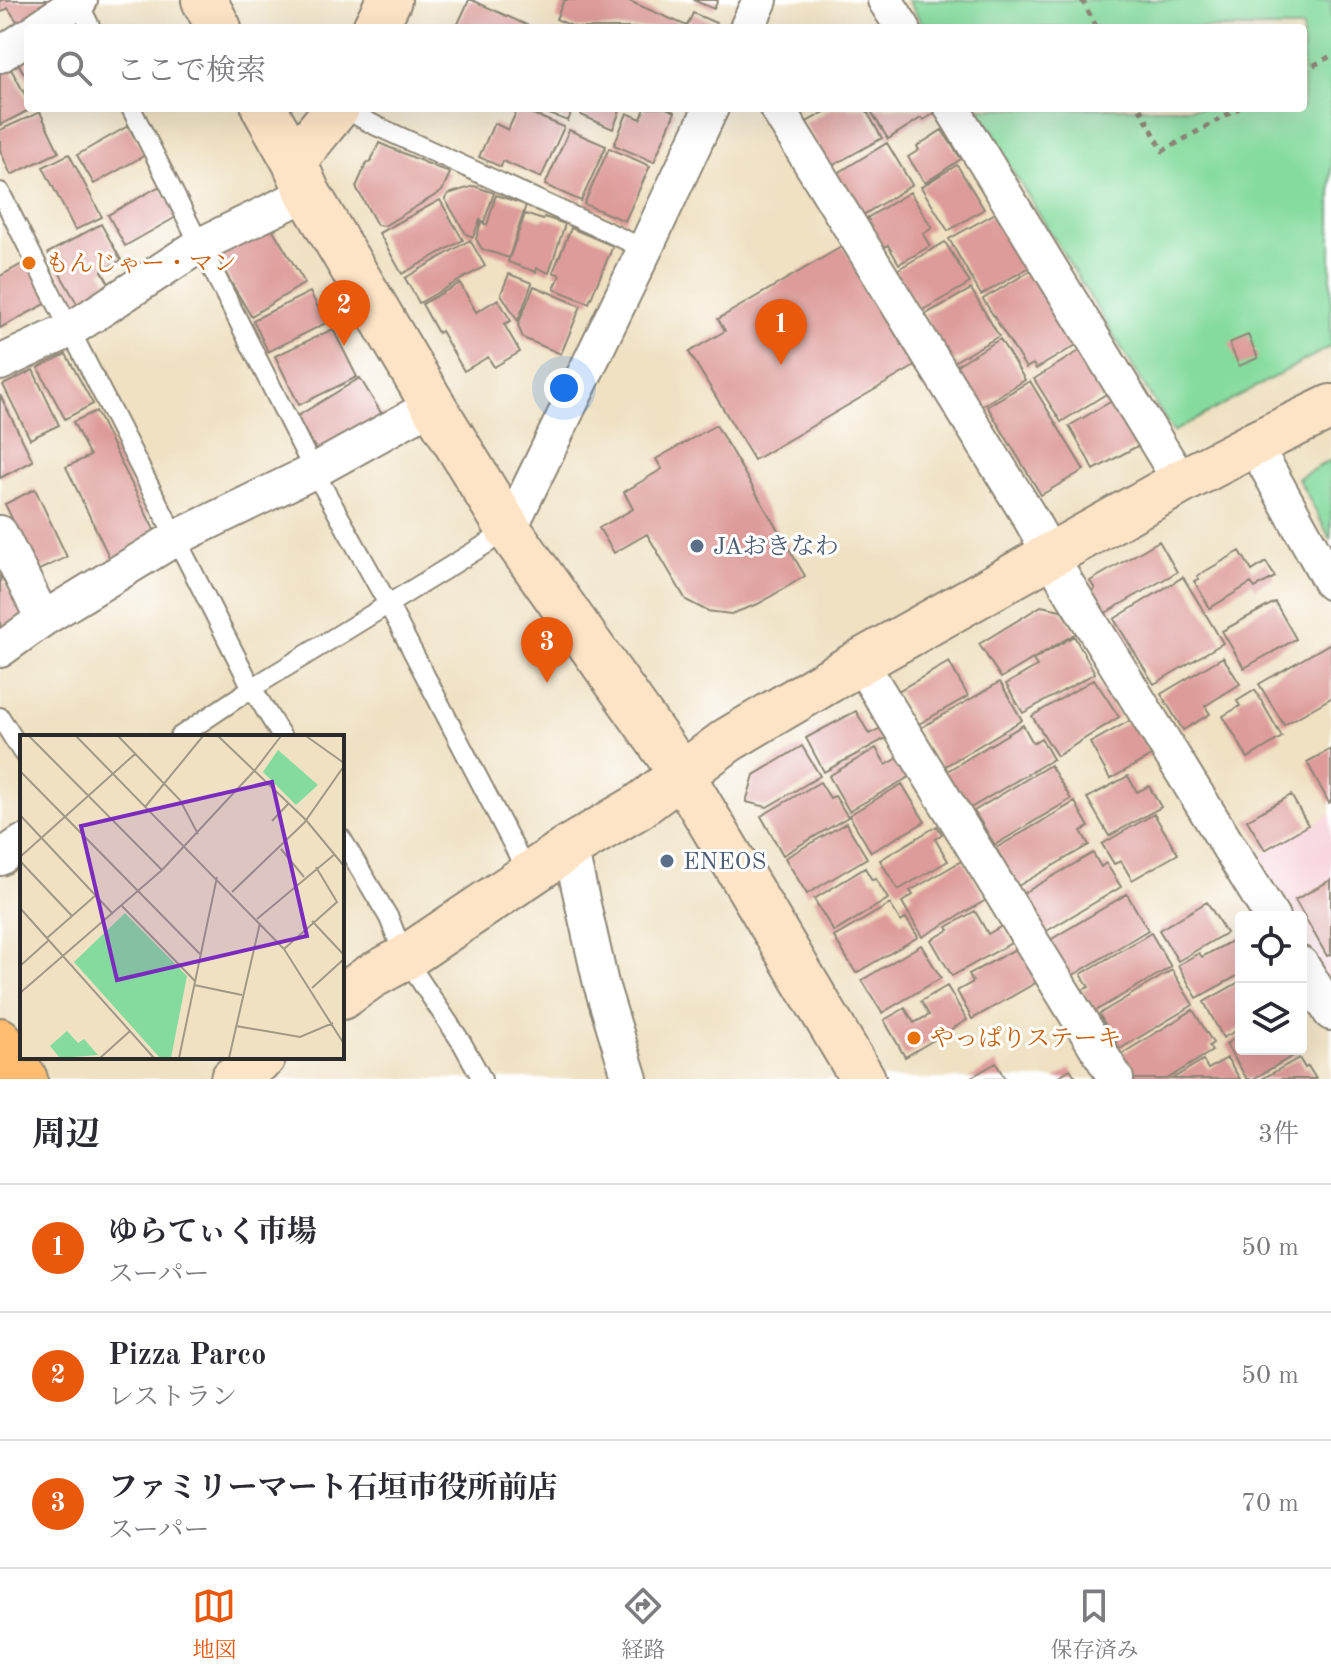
<!DOCTYPE html>
<html lang="ja">
<meta charset="utf-8">
<style>
:root{--surface:#fff;--page:#f2f2f3;--text:#2b2b33;--muted:#7c7c81;--line:#e1e1e2;--accent:#ea580c}
body{margin:0;font-family:"Old Standard TT","Noto Serif JP",serif;background:var(--page);color:var(--text)}
.controls{position:absolute;right:24px;bottom:24px;display:grid;overflow:hidden;border-radius:8px;box-shadow:0 8px 32px #0002}
.controls button{width:72px;height:72px;display:grid;place-items:center;padding:0;border:0;border-bottom:2px solid var(--line);background:var(--surface);color:var(--text);font:40px sans-serif}
.you{position:absolute;left:564px;top:388px;width:28px;height:28px;margin:-20px;border:6px solid #fff;border-radius:50%;background:#1a73e8;box-shadow:0 0 0 12px #1a73e833}
.badge{display:grid;place-items:center;width:52px;height:52px;border-radius:50%;background:var(--accent);color:#fff;font-size:26px;font-weight:700}
.pin{position:absolute;translate:-50% -66px;filter:drop-shadow(0 2px 4px #0008)}
.pin::after{content:'';position:absolute;top:42px;width:28px;height:24px;background:inherit;clip-path:polygon(0 0,100% 0,50% 100%)}
.list{margin:0;padding:0;list-style:none}
h2{display:flex;justify-content:space-between;align-items:center;height:104px;margin:0;padding:0 32px;font-size:34px}
h2 small{font-size:26px;font-weight:400;color:var(--muted)}
.list li{display:grid;grid-template-columns:52px 1fr auto;gap:24px;align-items:center;box-sizing:border-box;height:128px;padding:0 32px;border-top:2px solid var(--line)}
.list b{display:block;font-size:30px;white-space:nowrap}
.list p{margin:0;font-size:26px;white-space:nowrap;color:var(--muted)}
.list em{font-size:26px;font-style:normal;color:var(--muted)}
.icon{flex:none;width:44px;height:44px;fill:none;stroke:currentColor;stroke-width:2;stroke-linecap:round;stroke-linejoin:round}
.map{position:relative;flex:none;width:1331px;height:1079px;overflow:hidden}
.search{position:absolute;background:var(--surface);box-shadow:0 8px 32px #0002;left:24px;right:24px;top:24px;height:88px;display:flex;align-items:center;gap:20px;box-sizing:border-box;padding:0 28px;border-radius:8px;color:var(--muted);font-size:30px}
.sheet{height:488px;background:var(--surface)}
nav{display:flex;justify-content:space-around;align-items:center;box-sizing:border-box;height:112px;border-top:2px solid var(--line);background:var(--surface);font-size:22px;color:var(--muted)}
nav a{display:grid;justify-items:center;gap:4px}
nav .on{color:var(--accent)}
.map>svg:first-child{display:block}
.built{fill:#f6cfd6}
.green{fill:#85db9e;stroke:#588364;stroke-width:2}
.building{fill:#dd9b99}
.lines{fill:none;stroke-linecap:round;stroke-linejoin:round}
.lane-casing{stroke:#8d8676;stroke-width:22}
.street-casing{stroke:#8d8676;stroke-width:38}
.secondary-casing{stroke:#8d8676;stroke-width:48}
.primary-casing{stroke:#8d8676;stroke-width:48}
.path{stroke:#8d8676;stroke-width:5;stroke-dasharray:6 6;stroke-linecap:butt}
.lane{stroke:#fff;stroke-width:18}
.street{stroke:#fff;stroke-width:34}
.secondary{stroke:#fee4c6;stroke-width:44}
.primary{stroke:#fdbc70;stroke-width:44}
.food-dot{fill:#e8710a;stroke:#fff;stroke-width:3}
.service-dot{fill:#5c6f8a;stroke:#fff;stroke-width:3}
.labels{text-anchor:middle;stroke-width:6;stroke-linejoin:round;paint-order:stroke}
.food-label{font-size:24px;fill:#c56008;stroke:#fff;text-anchor:start}
.service-label{font-size:24px;fill:#4e5e75;stroke:#fff;text-anchor:start}
.inset-road{fill:none;stroke:#a19886;stroke-width:2}
.view{fill:#7b2cbf;fill-opacity:0.15;stroke:#7b2cbf;stroke-width:4}
.inset-edge{fill:none;stroke:#2b2b2b;stroke-width:4}
</style>
<div class="map">
<svg width="1331" height="1079" viewBox="0 0 1331 1079">
<rect width="100%" height="100%" fill="#fff"/>
<filter id="ink" filterUnits="userSpaceOnUse"><feTurbulence type="fractalNoise" baseFrequency=".0125" numOctaves="2"/><feDisplacementMap in="SourceGraphic" scale="16" xChannelSelector="R" yChannelSelector="G"/><feConvolveMatrix kernelMatrix="1 2 1 2 8 2 1 2 1" color-interpolation-filters="sRGB"/></filter>
<filter id="wash" filterUnits="userSpaceOnUse"><feTurbulence type="fractalNoise" baseFrequency=".006" numOctaves="4" result="noise"/><feDisplacementMap in="SourceGraphic" scale="32" xChannelSelector="R" yChannelSelector="G"/><feGaussianBlur stdDeviation="1.8" result="paint"/><feColorMatrix in="noise" values="0 0 0 0 0 0 0 0 0 0 0 0 0 0 0 0 0 1.4 0 .05"/><feComposite in="paint" operator="in"/></filter>
<g filter="url(#wash)">
<rect width="100%" height="100%" fill="#efe1c2"/>
<path class="built" d="M1331 814V982L1326 985 1301 944V917H1285L1251 861Z"/>
<path class="green" d="M908 0H1331V346L1173 432 974 108H1303V28H925Z
M1331 460V540L1298 478Z"/>
<g id="blocks">
<path class="building" d="M0 0H66L23 30 8 8 0 13Z
M469 0H472L533 28H456Z
M564 0H627L687 26 693 13 716 23 714 28H576L556 19Z
M693 0H718L714 9Z
M28 41V80L11 51Z
M6 60 28 100V108H33L0 125V63Z
M518 108 564 127 541 178 503 161 501 167 479 157 494 123 508 130Z
M533 108H573L568 121Z
M583 108H621L613 129 581 115Z
M645 108H666L675 112 654 162 614 145 627 113 641 119Z
M832 108H865L882 138 830 167 805 123Z
M869 108H939L940 110 923 120 921 118 888 139Z
M40 112 59 152 11 175 0 150V130Z
M128 126 145 155 94 184 77 155Z
M569 130 606 146 581 201 545 185Z
M942 130 961 159 925 183 908 157 919 150 917 146Z
M379 143 450 173 442 191 384 226 377 225 356 187 367 162 370 163Z
M887 143 912 185 858 218 833 176Z
M609 148 650 166 625 221 584 204Z
M69 154 102 217 75 230 43 167Z
M957 165 984 209 948 231 921 187Z
M160 186 178 216 125 246 108 215Z
M474 186 494 193 484 222 480 220 473 237 466 234 445 199 448 194Z
M910 192 932 228 923 234 930 246 899 264 888 245 880 250 864 223 869 220 867 218Z
M496 195 526 205 509 258 482 249 476 239 481 222 487 225Z
M440 200 463 240 402 274 379 233Z
M1001 210 1013 231 1009 234 1020 252 1026 248 1035 264 981 295 949 239Z
M525 214 543 220 544 217 565 224 549 273 537 268 536 272 508 262Z
M101 224 121 260 102 271 112 289 79 307 48 253Z
M270 225 305 283 251 316 216 257Z
M571 228 613 246 589 303 554 289 560 275 553 272Z
M470 240 485 266 419 303 405 278Z
M945 242 970 283 919 312 895 271Z
M843 246 915 366 754 460 689 352 725 331 718 319Z
M31 259 53 300 0 328V276Z
M1037 267 1083 341 1036 369 1033 364 1026 368 983 299Z
M509 274 532 283 518 321 501 294Z
M460 283 476 312 498 299 511 321 504 324 520 352 494 367 488 357 464 371 441 331 438 333 422 304Z
M534 286 581 306 561 354 523 338 518 325Z
M971 289 999 336 952 363 924 315Z
M310 292 326 323 268 352 253 320Z
M333 329 357 377 299 405 275 356Z
M1248 335 1258 358 1239 366 1229 343Z
M1000 339 1025 380 980 407 955 366Z
M1084 348 1111 391 1061 422 1034 379Z
M66 354 93 404 65 419 38 368Z
M33 370 59 425 30 439 3 385Z
M360 378 386 421 323 460 296 417Z
M1030 381 1084 470 1041 495 987 406Z
M0 395 33 461 0 478Z
M1117 398 1143 443 1094 470 1069 426Z
M96 411 160 542 113 565 66 467 90 456 73 422Z
M716 425 805 576 758 604 731 614 707 611 686 600 647 534 614 553 599 528 633 509 624 492 662 469 656 459Z
M35 489 67 557 37 571 5 504Z
M1159 541 1177 572 1100 616 1087 594 1095 589 1090 581Z
M1240 551 1252 571 1266 562 1275 577 1255 588 1251 583 1210 608 1194 581 1199 579 1197 576Z
M0 575 25 617 0 632Z
M1183 577 1223 643 1154 684 1114 619Z
M1275 602 1296 639 1244 668 1222 631Z
M1041 606 1061 610 1076 633 1001 678 979 644Z
M1074 636 1095 673 1023 713 1006 684 1037 666 1033 660Z
M1331 643V698L1284 725 1259 684Z
M1223 657 1240 684 1205 706 1210 714 1183 730 1161 694Z
M949 662 968 696 917 725 898 691Z
M1094 679 1119 717 1057 756 1032 716Z
M1000 682 1022 720 942 768 919 729Z
M1255 690 1282 737 1248 758 1223 716 1240 706 1237 701Z
M856 711 869 734 881 728 886 738 824 772 806 738Z
M1131 720 1151 756 1110 779 1090 743Z
M1023 725 1033 743 1041 738 1053 759 967 810 944 773Z
M802 746 820 776 767 807 746 802 754 775Z
M876 748 886 765 900 757 911 776 849 811 829 776Z
M1331 749V802L1329 803 1307 762Z
M1050 765 1071 799 995 845 974 811Z
M1128 776 1137 792 1149 786 1161 807 1109 836 1087 798Z
M820 782 830 798 835 796 848 817 783 855 761 816Z
M902 784 925 822 871 852 849 815Z
M1291 795 1308 825 1265 850 1247 820Z
M1075 802 1089 827 1081 831 1089 845 1018 886 996 848Z
M1154 814 1178 854 1132 880 1121 861 1114 864 1102 844Z
M846 823 867 858 807 894 785 858Z
M937 826 942 834 935 839 948 861 898 890 880 860Z
M1093 853 1101 867 1106 863 1121 887 1045 932 1022 894Z
M963 860 986 900 922 937 902 902 913 895 910 891Z
M865 868 872 880 876 879 888 899 834 932 814 899Z
M1331 880V954L1327 956 1295 900Z
M1127 894 1148 930 1067 979 1045 943Z
M1207 902 1226 933 1178 961 1159 930Z
M890 904 901 922 906 918 918 937 856 973 834 937Z
M975 911 988 934 1002 926 1011 943 952 976 931 940 949 930 947 927Z
M1151 933 1171 967 1095 1011 1082 990 1089 987 1081 974Z
M1241 936V974L1197 998 1178 965 1199 953 1202 957Z
M921 945 941 978 882 1013 862 980Z
M1019 947 1039 981 972 1019 957 991 973 982 969 974Z
M1172 970 1193 1005 1120 1049 1099 1014Z
M1241 981V1028L1223 1038 1204 1002Z
M947 986 967 1020 905 1057 884 1020 905 1008 914 1023 929 1015 921 1001Z
M1193 1010 1213 1043 1209 1046 1212 1051 1167 1079H1135L1120 1055Z
M1241 1035V1049H1301V1042L1305 1049 1253 1079H1247L1226 1044Z
M1227 1058 1240 1079H1172L1203 1060 1208 1069Z
M1299 1058 1305 1068 1308 1066 1316 1079H1262Z
M996 1063 1005 1079H968Z
M1070 1069 1077 1079H1055Z"/>
</g>
</g>
<g filter="url(#ink)">
<use href="#blocks" fill-opacity="0" stroke="#8d8676" stroke-width="2"/>
<g class="lines">
<defs>
<path id="lane" d="M77 0 91 28
M131 108 314 471 388 604 528 874
M343 108 370 123 645 249
M0 192 252 688 282 737
M0 717 22 752
M179 737 252 688 509 530
M342 839 389 918 405 958 462 1043 482 1079"/>
<path id="street" d="M885 0 903 28
M39 28 80 0
M747 28 760 0
M0 55 28 36
M777 108 1030 518 1066 583 1272 917
M952 108 1181 482
M0 363 70 330 200 245 308 193
M1254 444 1331 583
M509 530 645 249 711 108
M0 533 43 619
M0 650 43 619 176 538 314 471 433 405
M860 662 1116 1079
M570 847 601 984 630 1079
M0 858 22 843
M1301 964 1331 1013"/>
<path id="secondary" d="M204 0 219 28
M375 28 389 0
M264 108 294 161 308 193 433 405 509 530 681 773 863 1079
M294 161 337 108
M342 997 370 977 405 958 570 847 638 807 728 740 860 662 1181 482 1254 444 1331 407
M233 1079 263 1057"/>
<path id="primary" d="M0 1040 25 1079"/>
</defs>
<use href="#lane" class="lane-casing"/>
<use href="#street" class="street-casing"/>
<use href="#secondary" class="secondary-casing"/>
<use href="#primary" class="primary-casing"/>
<path class="path" d="M1082 0 1097 28
M1303 71 1331 56
M1140 108 1163 151 1239 108"/>
<use href="#lane" class="lane"/>
<use href="#street" class="street"/>
<use href="#secondary" class="secondary"/>
<use href="#primary" class="primary"/>
</g>
</g>
<g class="food-dot">
<circle cx="29" cy="263" r="8"/>
<circle cx="914" cy="1038" r="8"/>
</g>
<g class="service-dot">
<circle cx="697" cy="546" r="8"/>
<circle cx="667" cy="861" r="8"/>
</g>
<g class="labels">
<g class="food-label">
<text x="45" y="271">もんじゃー・マン</text>
<text x="930" y="1046">やっぱりステーキ</text>
</g>
<g class="service-label">
<text x="713" y="554">JAおきなわ</text>
<text x="683" y="869">ENEOS</text>
</g>
</g>
<g transform="translate(20 735)">
<rect width="324" height="324" fill="#efe1c2"/>
<path d="M258 15 298 50 276 70 243 37ZM105 178 167 241 151 323H140L54 227ZM47 296 58 308 64 304 78 320 40 323 30 311Z" fill="#85db9e"/>
<path class="inset-road" d="M9 1 142 135M56 1 264 214 324 309M98 1 160 65 178 99M198 1 286 85 324 131M286 1 324 28M235 35 261 1M0 36 180 219M125 72 183 1M0 80 93 179M252 86 269 68M261 114 284 142M0 122 115 19M0 126 52 181M212 157 284 88 324 31M102 171 175 246M0 173 134 323M237 184 315 119M292 186 324 220M27 203 76 160M264 214 317 167 296 132M0 231 29 205M174 250 222 260M292 253 324 224M0 258 142 135 235 35M216 291 280 302 313 288M80 323 110 296M159 323 197 142M209 323 240 188"/>
<path class="view" d="M252 47 287 201 97 245 61 91Z"/>
<rect width="324" height="324" class="inset-edge"/>
</g>
</svg>
<div class="controls">
<button><svg class="icon" aria-label="locate" viewBox="0 0 24 24"><circle cx="12" cy="12" r="6"/><path d="M12 2v4M12 18v4M2 12h4M18 12h4"/></svg></button>
<button><svg class="icon" aria-label="layers" viewBox="0 0 24 24"><path d="M12 4l9 5-9 5-9-5zM3 14l9 5 9-5"/></svg></button>
</div>
<div class="you"></div>
<div class="pin badge" style="left:781px;top:365px">1</div>
<div class="pin badge" style="left:344px;top:346px">2</div>
<div class="pin badge" style="left:547px;top:683px">3</div>
<div class="search"><svg class="icon" aria-label="search" viewBox="0 0 24 24"><circle cx="10" cy="10" r="6"/><path d="M15 15l6 6"/></svg>ここで検索</div>
</div>
<section class="sheet">
<h2>周辺<small>3件</small></h2>
<ul class="list">
<li><span class="badge">1</span><div><b>ゆらてぃく市場</b><p>スーパー</p></div><em>50 m</em></li>
<li><span class="badge">2</span><div><b>Pizza Parco</b><p>レストラン</p></div><em>50 m</em></li>
<li><span class="badge">3</span><div><b>ファミリーマート石垣市役所前店</b><p>スーパー</p></div><em>70 m</em></li>
</ul>
</section>
<nav>
<a class="on"><svg class="icon" aria-label="map" viewBox="0 0 24 24"><path d="M3 6l6-2 6 2 6-2v14l-6 2-6-2-6 2zM9 4v14M15 6v14"/></svg>地図</a>
<a><svg class="icon" aria-label="directions" viewBox="0 0 24 24"><path d="M12 3l9 9-9 9-9-9zM9 14v-3h6M13 9l2 2-2 2"/></svg>経路</a>
<a><svg class="icon" aria-label="saved" viewBox="0 0 24 24"><path d="M7 4h10v16l-5-4-5 4z"/></svg>保存済み</a>
</nav>
